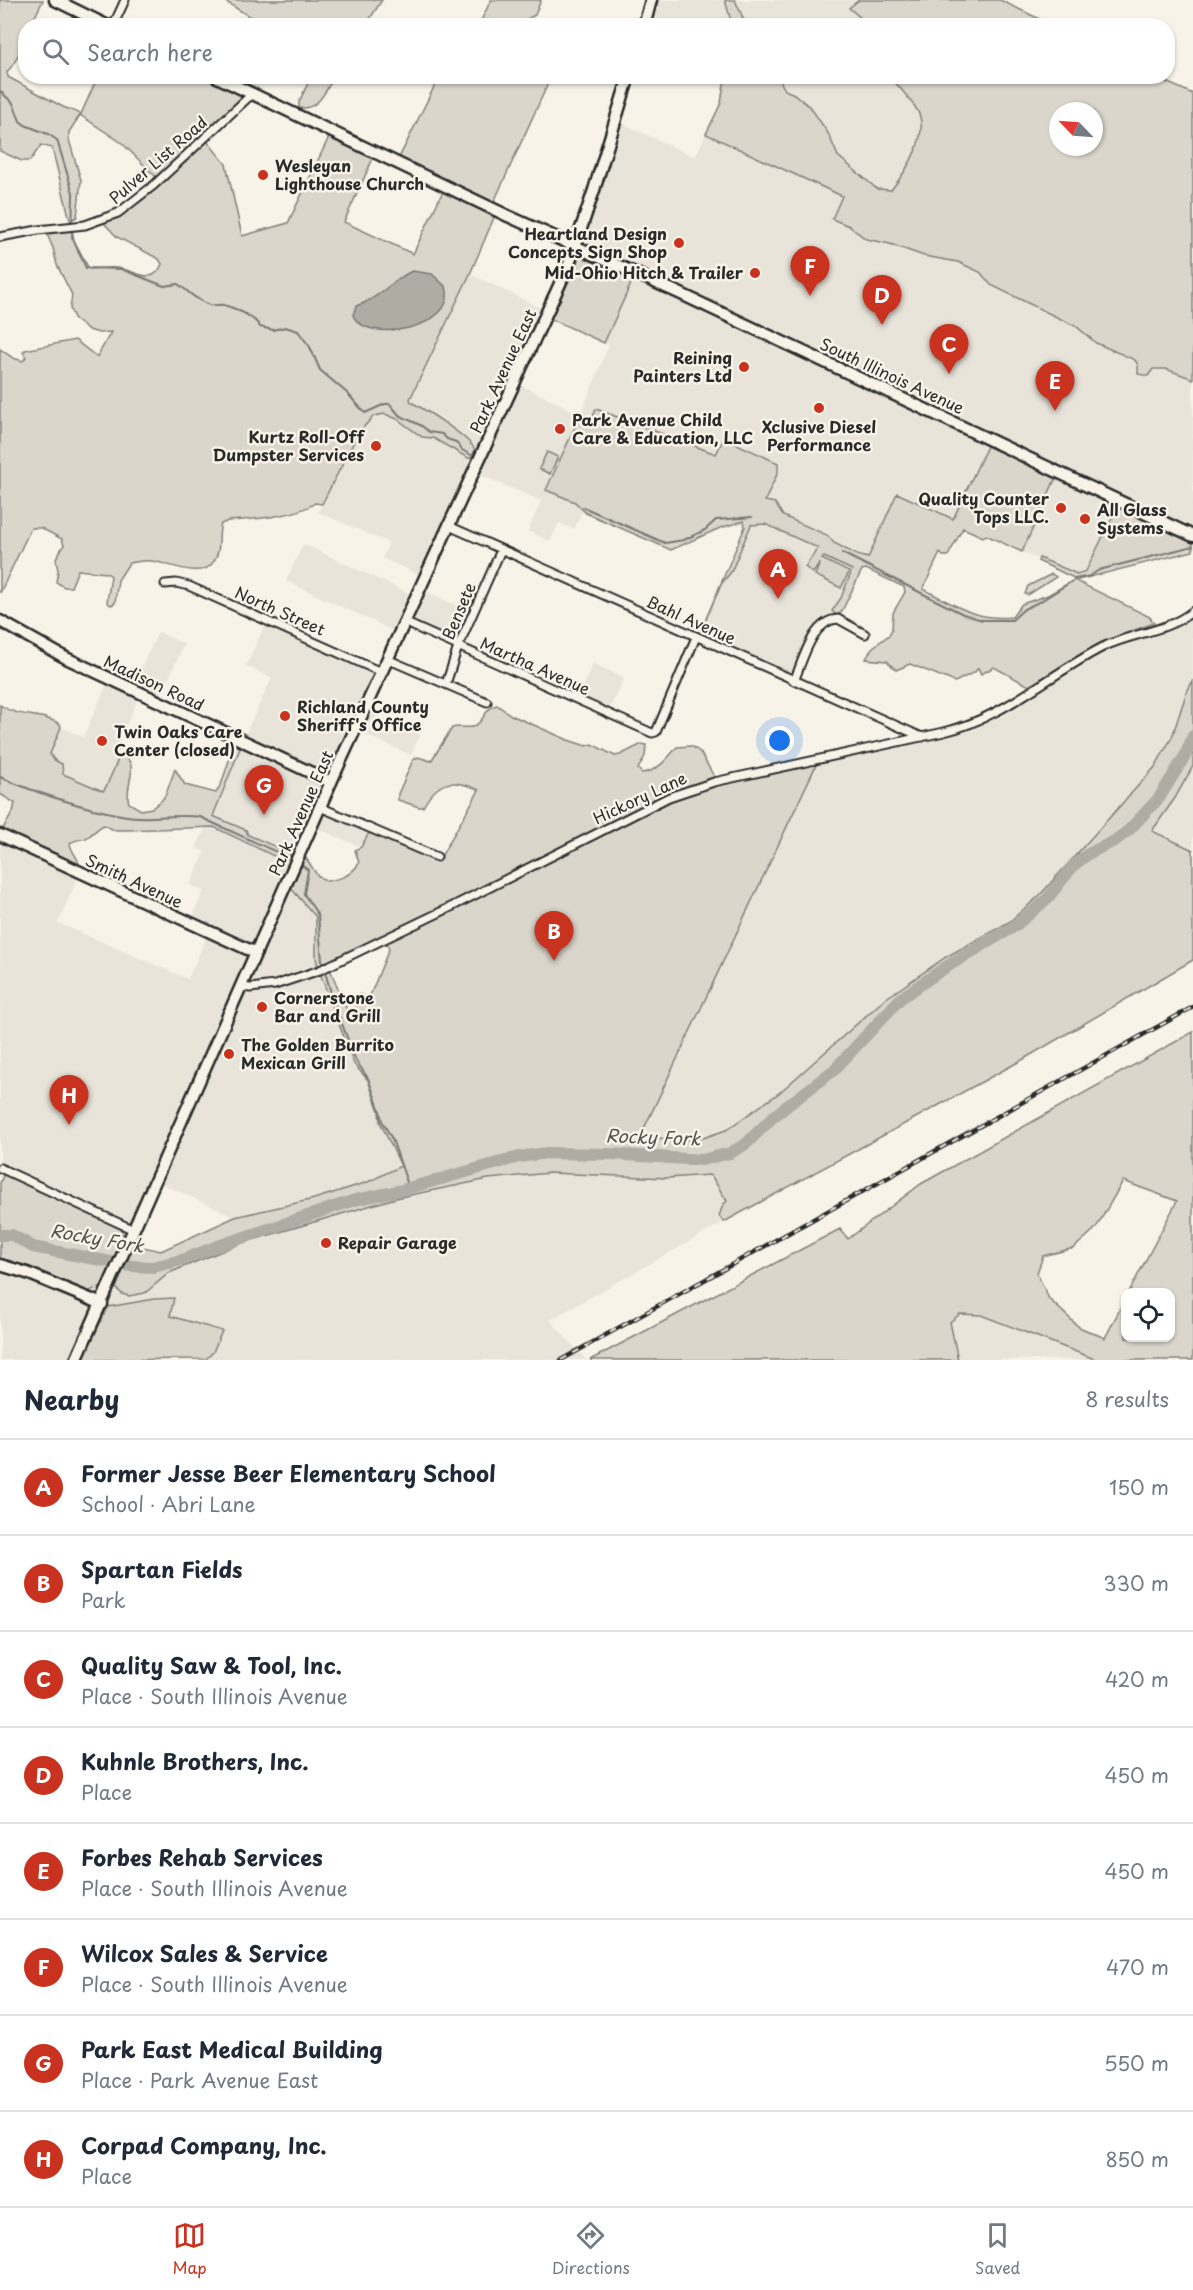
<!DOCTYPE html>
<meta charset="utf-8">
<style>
:root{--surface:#fff;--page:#f2f2f3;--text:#1f2937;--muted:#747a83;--line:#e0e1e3;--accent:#c8321e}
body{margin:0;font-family:"Playpen Sans",sans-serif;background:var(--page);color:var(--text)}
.controls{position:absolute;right:18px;bottom:18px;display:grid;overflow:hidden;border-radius:12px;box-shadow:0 2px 4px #0004}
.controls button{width:54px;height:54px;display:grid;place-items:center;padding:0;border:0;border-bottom:2px solid var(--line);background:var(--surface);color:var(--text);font:30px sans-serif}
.compass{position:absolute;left:1049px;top:102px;width:54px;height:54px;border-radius:50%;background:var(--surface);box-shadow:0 2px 4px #0004;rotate:295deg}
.you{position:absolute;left:780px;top:741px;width:21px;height:21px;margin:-15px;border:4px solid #fff;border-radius:50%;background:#1a73e8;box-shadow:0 0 0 9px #1a73e833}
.badge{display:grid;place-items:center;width:39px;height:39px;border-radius:50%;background:var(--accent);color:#fff;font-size:20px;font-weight:700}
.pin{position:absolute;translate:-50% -50px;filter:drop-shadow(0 2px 3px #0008)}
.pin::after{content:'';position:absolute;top:32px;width:21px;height:18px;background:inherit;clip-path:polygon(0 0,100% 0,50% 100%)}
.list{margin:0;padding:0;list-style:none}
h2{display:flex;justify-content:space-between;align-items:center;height:78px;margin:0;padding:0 24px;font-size:26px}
h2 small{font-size:20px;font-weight:400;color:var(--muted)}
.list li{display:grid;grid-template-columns:39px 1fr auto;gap:18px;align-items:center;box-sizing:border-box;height:96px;padding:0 24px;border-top:2px solid var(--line)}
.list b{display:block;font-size:22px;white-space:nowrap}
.list p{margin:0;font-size:20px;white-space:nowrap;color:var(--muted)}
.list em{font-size:20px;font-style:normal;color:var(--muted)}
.icon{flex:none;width:33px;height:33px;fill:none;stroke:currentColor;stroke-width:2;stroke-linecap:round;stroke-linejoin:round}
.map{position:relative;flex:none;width:1193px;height:1360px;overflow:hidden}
.search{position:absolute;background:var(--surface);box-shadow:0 2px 4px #0004;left:18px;right:18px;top:18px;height:66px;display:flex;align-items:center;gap:15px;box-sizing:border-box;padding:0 21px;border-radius:24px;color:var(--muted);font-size:22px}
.sheet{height:846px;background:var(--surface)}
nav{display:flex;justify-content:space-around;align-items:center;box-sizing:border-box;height:84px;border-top:2px solid var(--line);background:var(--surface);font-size:16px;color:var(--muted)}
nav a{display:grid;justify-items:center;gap:3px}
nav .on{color:var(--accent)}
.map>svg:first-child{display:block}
.built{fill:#e8e4da}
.green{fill:#dad6cc;stroke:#82807c;stroke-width:1.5;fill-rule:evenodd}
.water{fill:#afaca4;stroke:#7a7874;stroke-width:1.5}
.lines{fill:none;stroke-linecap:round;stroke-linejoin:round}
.stream{stroke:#7a7874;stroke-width:2}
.river{stroke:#afaca4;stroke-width:12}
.street-casing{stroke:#2b2b2b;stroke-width:11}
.secondary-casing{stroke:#2b2b2b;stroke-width:15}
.primary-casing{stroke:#2b2b2b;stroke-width:15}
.street{stroke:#f7f3e8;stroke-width:7}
.secondary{stroke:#f7f3e8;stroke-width:10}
.primary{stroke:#f7f3e8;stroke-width:10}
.rail-casing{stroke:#2b2b2b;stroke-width:4.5}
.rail{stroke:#f7f3e8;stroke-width:2;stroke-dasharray:7;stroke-linecap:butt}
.poi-dot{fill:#c8321e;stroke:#f7f3e8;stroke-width:2}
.labels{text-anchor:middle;stroke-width:5;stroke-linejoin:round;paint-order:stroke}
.street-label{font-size:16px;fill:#2b2b2b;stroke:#f7f3e8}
.poi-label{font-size:16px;font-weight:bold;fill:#2b2b2b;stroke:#f7f3e8;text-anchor:start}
.water-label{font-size:18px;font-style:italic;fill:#53524f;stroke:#f7f3e8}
</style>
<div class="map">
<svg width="1193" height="1360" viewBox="0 0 1193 1360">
<rect width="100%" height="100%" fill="#f7f3e8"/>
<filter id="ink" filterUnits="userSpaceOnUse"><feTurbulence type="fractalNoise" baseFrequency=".0167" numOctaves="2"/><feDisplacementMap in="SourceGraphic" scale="12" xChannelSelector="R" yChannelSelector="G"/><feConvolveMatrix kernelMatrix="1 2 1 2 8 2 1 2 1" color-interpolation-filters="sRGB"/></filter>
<g filter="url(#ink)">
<path class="built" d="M655 0H725L732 25H665L649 19Z
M735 0H859L849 8 862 19 865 25H746Z
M778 77H891L917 109 922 120 921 133 907 170 891 190 877 189 838 156 828 133 794 94 785 90Z
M619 122 695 157 706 134 842 196 832 219 849 226 866 239 890 244 924 256 958 262 980 272 991 285 1077 327 1096 343 1135 360 1138 365 1136 372 1166 369 1193 379V540L1119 504 1086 571 1074 574 1022 552 1057 475 989 443 953 519 891 507 868 558 857 555 834 543 827 535 782 516 775 503 764 501 778 472V463L724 438 716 454 597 409 592 419 582 414 546 490 575 502 583 510 574 529 559 523 550 541 528 531 541 501 471 471 422 576 382 558 389 543 318 512 359 432 374 416 385 414 397 419 422 437 433 438 468 458 475 450 474 445 463 435 411 402 410 399 470 274 543 309 512 381 581 414 609 345 604 343 634 277 580 252Z
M765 524 818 548 805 565 815 572 824 557 844 565 853 573 839 601 832 611 836 615 835 618 826 620 794 677 699 634 751 525Z
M303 544 419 598 423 590 472 613 458 644 403 619 396 632 286 581Z
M1193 616V680L1186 694 1172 737 1155 767 1128 799 1039 896 1009 922 946 957 885 999 779 1093 726 1130 703 1139 678 1141 641 1135 817 763 966 729 1029 696 1095 655 1121 644 1174 627Z
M266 623 376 673 360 708 420 735 411 755 351 728 315 807 370 831 361 847 316 828 290 887 316 917V958L320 973 354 1064 368 1080 379 1111 380 1122 401 1166 368 1182 314 1199 235 1217 162 1184 139 1235 5 1174 0 1183V832L78 877 58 923 188 979 206 938 186 930 204 891 190 885 205 852 196 848 206 827 214 826 282 860 288 852 248 835 212 814 241 748 238 745 241 743 272 678 246 666Z
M158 632 184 644 160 698 133 686Z
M593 663 624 678 609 710 579 697Z
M108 682 139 696 115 752 120 755 106 787 102 791 63 774 62 764 54 760 50 754 61 727 83 737Z
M1193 766V850L1152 831 1175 798Z
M549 1173 668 1178 709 1175 712 1177 727 1201 720 1211 719 1216 724 1222 550 1320 586 1360H205L213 1352 169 1316 174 1299 165 1298 108 1307 82 1360H0V1259L30 1268 82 1290 90 1291 102 1286 118 1291 122 1294 163 1278 181 1267 239 1244 396 1198 488 1179Z
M960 1314 981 1315 1097 1360H958L950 1321Z"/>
<path class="green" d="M0 0H43L31 25 26 26C25 42 18 60 7 72L8 77 63 107 81 114 98 76 208 77 241 93V100L157 178 122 143 80 115 69 132V140L81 180 77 217 70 220 52 148 41 145 30 161H22L0 151Z
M223 0H382L366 25H263Z
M491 0H541L535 15 525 20 536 25H479Z
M725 0H735L746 25H732Z
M859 0H1000L1052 25H865L862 19 849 8Z
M311 77H334C325 91 319 110 299 108V102Z
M439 77H551L493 204 398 160Z
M725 77H778L785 90 794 94 811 108 828 133 838 156 877 189 891 190C906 172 931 133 917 110 910 98 899 88 891 77H1155L1193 94V379L1166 369H1153L1148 376 1138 374V365L1135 360 1096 343 1077 327 991 285 980 272 958 262 924 256 890 244 866 239 849 226 832 219 842 196 706 134 721 103ZM1058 111H1094V147H1058Z
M330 135 374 156 344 222 413 254 444 189 496 213 470 274 410 399 411 402C424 409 471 438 475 450L471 458H468L433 438 422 437 397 419 385 414 374 416 359 432 322 504 315 503C297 516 251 520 228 521L221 524C217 536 222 549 214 561 203 581 169 563 152 561 144 560 137 562 129 563L118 580 115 603 111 605 107 602 111 576 107 573 78 570 71 587H64L56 582 58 571 56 558 64 545 62 539 41 528H31L0 593V349L13 358 23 361 26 357 23 352 25 350 75 340 97 357 111 332 99 333 89 330 75 320 70 309 72 295 57 265 53 248 47 234 48 232 72 230 74 240 89 269C98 269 108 267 117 268 134 269 153 288 162 264L159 259 117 237 104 223C144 206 176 170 207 141L226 164 242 236 288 223Z
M580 252 634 277 604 343 549 318Z
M596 409 716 454 724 438 778 463V472L765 501 775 503 783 516 827 535 834 543 857 555 868 558 897 493 953 519 989 442 1057 475 1022 552 986 535 983 537 963 528 948 556H943L940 553 923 589C956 605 974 621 1012 617L1022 604 1048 595 1074 580 1150 617 1154 623 1104 641 1029 686 994 667 981 674 978 668 975 672 955 682 910 664 896 670 887 661 866 659 872 648 889 635 892 629 893 613 905 592 904 587 866 569 862 570 841 613 836 615 832 611 841 598 852 570 824 557 822 559 849 572 841 588 815 575 820 563 813 573 805 567 818 548 765 524 751 525 731 572 722 583 702 628 745 527 744 521 720 528 671 550 586 513 575 502 546 490 581 414 592 419Z
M547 452 558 457 550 474 539 469Z
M1119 504 1193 540V551L1078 580 1038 561 1039 558 1042 559 1077 574 1086 571Z
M1052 574 1056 577 1028 595 1025 594 1028 586Z
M1193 680V766L1175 798 1152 831 1193 850V960L1022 1060 724 1222 719 1216 723 1205 727 1201 712 1177 709 1175 668 1178 549 1173 488 1179 396 1198 239 1244 169 1273 145 1293 129 1296 122 1294 116 1288 134 1245 161 1251 235 1217 314 1199 368 1182 401 1166 380 1122 379 1111 368 1080 354 1064 320 973 330 969 352 1022 359 994 369 998 389 949 386 942 671 799 716 784 817 763 641 1135 678 1141 703 1138 726 1130 779 1093 885 999 946 957 1009 922 1039 896 1155 767 1172 737 1186 694Z
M0 705C21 719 40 712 60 724L61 727 50 754 54 760 62 764 63 774 103 791 106 787 120 755C143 762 123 787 129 803L141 810 152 808 162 800 166 794 175 769 185 785 216 793 222 782 234 745 241 746 213 816 246 830 248 835 288 852 290 855 288 859 282 860 214 827 126 830H114L104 825C97 828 92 835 86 838 80 840 76 839 70 843 71 852 77 855 79 864L77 867 1 832 13 812 15 803 0 794Z
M497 705 511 715 568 740 586 746 592 744 615 756 620 755 642 744 646 745 645 756 638 769 642 773C657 772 668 758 677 747L691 746 700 752 715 778 669 794 384 937 318 967 316 958V917L290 887 304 855 317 875 326 881C341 879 351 876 359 863L355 850 361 847 370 831 439 860 479 790C452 778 438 780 423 807H419L398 800V794L413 760 418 757 431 761 452 728C459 726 466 728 472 727 485 723 484 707 497 705Z
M1193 1032V1360H1097L981 1315 960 1314 950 1322 958 1360H590L840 1229 848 1239 921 1184ZM1123 1181 1177 1201 1129 1292H1170V1338H1126L1125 1299 1105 1338 1079 1327 1049 1299 1037 1273 1043 1256 1074 1248 1096 1228Z
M4 1174 118 1225C123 1231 124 1235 121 1242L102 1286 90 1291 82 1290 30 1268 0 1259V1183Z
M174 1298 170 1316 222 1331 213 1352 206 1359 82 1360 108 1307 154 1299Z"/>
<path class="water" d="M412 271 432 274 446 287C459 329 364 345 353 315L356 306C377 300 392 280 412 271Z"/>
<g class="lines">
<path class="stream" d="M0 91 13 103 20 121 25 125 48 134 57 140 73 193 72 237 86 268 121 269 164 286 178 284C188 291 196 301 210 305 215 306 220 304 224 305 235 308 255 317 260 327L273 330 285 327 298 331 310 347 320 370 347 393 365 413 385 404H390L399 415 422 426 429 432 442 434 447 439 456 442 462 450 471 455
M583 507 665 543 684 540 705 530 716 520 752 517
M842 553 963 614 982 620H1012L1024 609 1041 601 1074 580
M1075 579 1090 576 1099 570 1193 546
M0 777C31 791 60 800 93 809 108 812 124 817 139 817 160 818 179 814 200 817L294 860
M299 863 308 870 304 894 318 915 322 961 333 1000 356 1061 368 1078 380 1111 382 1121 392 1139 409 1188"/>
<path class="river" d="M0 1235H12L33 1247 131 1266 153 1267 182 1260 215 1247 355 1200 402 1190 519 1157 547 1153 610 1154 702 1160 730 1153 746 1144 774 1116 834 1070 901 998 946 967 1015 926 1046 900 1074 865 1088 854 1116 840 1129 830 1159 798 1185 756 1193 736"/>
<defs>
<path id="street" d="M113 26 125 0
M0 237 38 230 85 225 118 213 154 185 252 94
M449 526 922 737
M165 584 176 583 189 586 381 672
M404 622 652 733 656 732 696 637
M387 659 487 702
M794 681C803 661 812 620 838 619L865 634
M446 684 458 647 501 550
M320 807 437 857
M241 987 250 988 275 985 320 970 451 907 669 797 714 782 944 732C1003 718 1050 674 1103 647 1132 633 1167 632 1193 611
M0 1168 134 1230"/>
<path id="secondary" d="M55 0 108 26
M215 76 508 216 679 293 1193 536
M0 621 66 658 331 782
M0 835 256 953"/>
<path id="primary" d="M644 26 651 0
M0 1265 27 1273 102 1304
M76 1360 331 782 569 264 594 190 629 76"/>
</defs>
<use href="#street" class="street-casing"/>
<use href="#secondary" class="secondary-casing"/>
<use href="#primary" class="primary-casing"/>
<use href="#street" class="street"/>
<use href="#secondary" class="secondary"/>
<use href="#primary" class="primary"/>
<defs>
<path id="rail" d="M561 1360 1193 1007"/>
</defs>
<use href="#rail" class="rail-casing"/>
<use href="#rail" class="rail"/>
</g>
</g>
<g class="poi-dot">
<circle cx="263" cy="175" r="6"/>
<circle cx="679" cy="243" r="6"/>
<circle cx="755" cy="273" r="6"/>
<circle cx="744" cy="367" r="6"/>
<circle cx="819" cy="408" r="6"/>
<circle cx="560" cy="429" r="6"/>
<circle cx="376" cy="446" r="6"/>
<circle cx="1061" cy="508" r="6"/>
<circle cx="1085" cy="519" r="6"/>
<circle cx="285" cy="716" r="6"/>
<circle cx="102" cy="741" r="6"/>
<circle cx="262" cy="1007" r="6"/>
<circle cx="229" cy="1054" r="6"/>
<circle cx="326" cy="1243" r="6"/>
</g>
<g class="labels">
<g class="street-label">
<text transform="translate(158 160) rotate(-41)" y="6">Pulver List Road</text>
<text transform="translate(503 371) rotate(-65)" y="6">Park Avenue East</text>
<text transform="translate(892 376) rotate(25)" y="6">South Illinois Avenue</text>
<text transform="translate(280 611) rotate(24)" y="6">North Street</text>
<text transform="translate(459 611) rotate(-67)" y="6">Bensete</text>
<text transform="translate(691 620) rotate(24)" y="6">Bahl Avenue</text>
<text transform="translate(535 666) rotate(24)" y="6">Martha Avenue</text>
<text transform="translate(154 683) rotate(25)" y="6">Madison Road</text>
<text transform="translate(640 798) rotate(-25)" y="6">Hickory Lane</text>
<text transform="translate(301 813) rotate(-66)" y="6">Park Avenue East</text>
<text transform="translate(134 881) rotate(25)" y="6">Smith Avenue</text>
</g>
<g class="poi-label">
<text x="275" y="172">Wesleyan<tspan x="275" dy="18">Lighthouse Church</tspan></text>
<text x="667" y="240" text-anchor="end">Heartland Design<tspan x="667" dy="18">Concepts Sign Shop</tspan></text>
<text x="743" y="279" text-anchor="end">Mid-Ohio Hitch &amp; Trailer</text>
<text x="732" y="364" text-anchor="end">Reining<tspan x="732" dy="18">Painters Ltd</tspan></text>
<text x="572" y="426">Park Avenue Child<tspan x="572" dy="18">Care &amp; Education, LLC</tspan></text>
<text x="819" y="433" text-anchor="middle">Xclusive Diesel<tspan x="819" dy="18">Performance</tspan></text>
<text x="364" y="443" text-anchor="end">Kurtz Roll-Off<tspan x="364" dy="18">Dumpster Services</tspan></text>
<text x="1049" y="505" text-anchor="end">Quality Counter<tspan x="1049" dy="18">Tops LLC.</tspan></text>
<text x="1097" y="516">All Glass<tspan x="1097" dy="18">Systems</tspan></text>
<text x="297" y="713">Richland County<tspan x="297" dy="18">Sheriff's Office</tspan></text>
<text x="114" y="738">Twin Oaks Care<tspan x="114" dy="18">Center (closed)</tspan></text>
<text x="274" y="1004">Cornerstone<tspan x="274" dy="18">Bar and Grill</tspan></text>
<text x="241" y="1051">The Golden Burrito<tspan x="241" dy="18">Mexican Grill</tspan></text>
<text x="338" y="1249">Repair Garage</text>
</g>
<g class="water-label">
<text transform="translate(653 1138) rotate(2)" y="6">Rocky Fork</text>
<text transform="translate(97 1239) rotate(10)" y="6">Rocky Fork</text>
</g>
</g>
</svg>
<div class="controls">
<button><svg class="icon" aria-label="locate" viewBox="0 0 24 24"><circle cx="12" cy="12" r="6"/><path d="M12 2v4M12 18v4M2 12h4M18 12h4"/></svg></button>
</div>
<svg class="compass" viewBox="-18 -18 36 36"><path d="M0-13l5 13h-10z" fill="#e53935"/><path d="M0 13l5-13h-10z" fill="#747a83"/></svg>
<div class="you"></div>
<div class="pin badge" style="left:778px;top:599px">A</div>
<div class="pin badge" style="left:554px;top:961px">B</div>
<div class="pin badge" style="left:949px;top:374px">C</div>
<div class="pin badge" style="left:882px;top:325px">D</div>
<div class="pin badge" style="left:1055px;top:411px">E</div>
<div class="pin badge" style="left:810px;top:296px">F</div>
<div class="pin badge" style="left:264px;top:815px">G</div>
<div class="pin badge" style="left:69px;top:1125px">H</div>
<div class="search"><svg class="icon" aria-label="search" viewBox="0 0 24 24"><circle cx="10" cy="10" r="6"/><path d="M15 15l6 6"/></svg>Search here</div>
</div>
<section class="sheet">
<h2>Nearby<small>8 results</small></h2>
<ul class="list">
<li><span class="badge">A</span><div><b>Former Jesse Beer Elementary School</b><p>School · Abri Lane</p></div><em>150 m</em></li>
<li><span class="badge">B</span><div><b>Spartan Fields</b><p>Park</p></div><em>330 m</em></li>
<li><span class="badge">C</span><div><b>Quality Saw &amp; Tool, Inc.</b><p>Place · South Illinois Avenue</p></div><em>420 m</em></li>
<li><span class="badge">D</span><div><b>Kuhnle Brothers, Inc.</b><p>Place</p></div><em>450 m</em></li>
<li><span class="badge">E</span><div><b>Forbes Rehab Services</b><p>Place · South Illinois Avenue</p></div><em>450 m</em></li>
<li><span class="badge">F</span><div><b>Wilcox Sales &amp; Service</b><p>Place · South Illinois Avenue</p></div><em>470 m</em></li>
<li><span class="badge">G</span><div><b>Park East Medical Building</b><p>Place · Park Avenue East</p></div><em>550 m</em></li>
<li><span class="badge">H</span><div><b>Corpad Company, Inc.</b><p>Place</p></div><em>850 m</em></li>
</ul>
</section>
<nav>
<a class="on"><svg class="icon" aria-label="map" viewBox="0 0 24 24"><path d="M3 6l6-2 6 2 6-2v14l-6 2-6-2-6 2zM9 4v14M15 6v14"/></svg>Map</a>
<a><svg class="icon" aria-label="directions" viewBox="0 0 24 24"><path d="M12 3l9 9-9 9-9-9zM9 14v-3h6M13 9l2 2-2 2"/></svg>Directions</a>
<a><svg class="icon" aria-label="saved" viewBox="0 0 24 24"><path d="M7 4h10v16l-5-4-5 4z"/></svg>Saved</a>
</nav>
